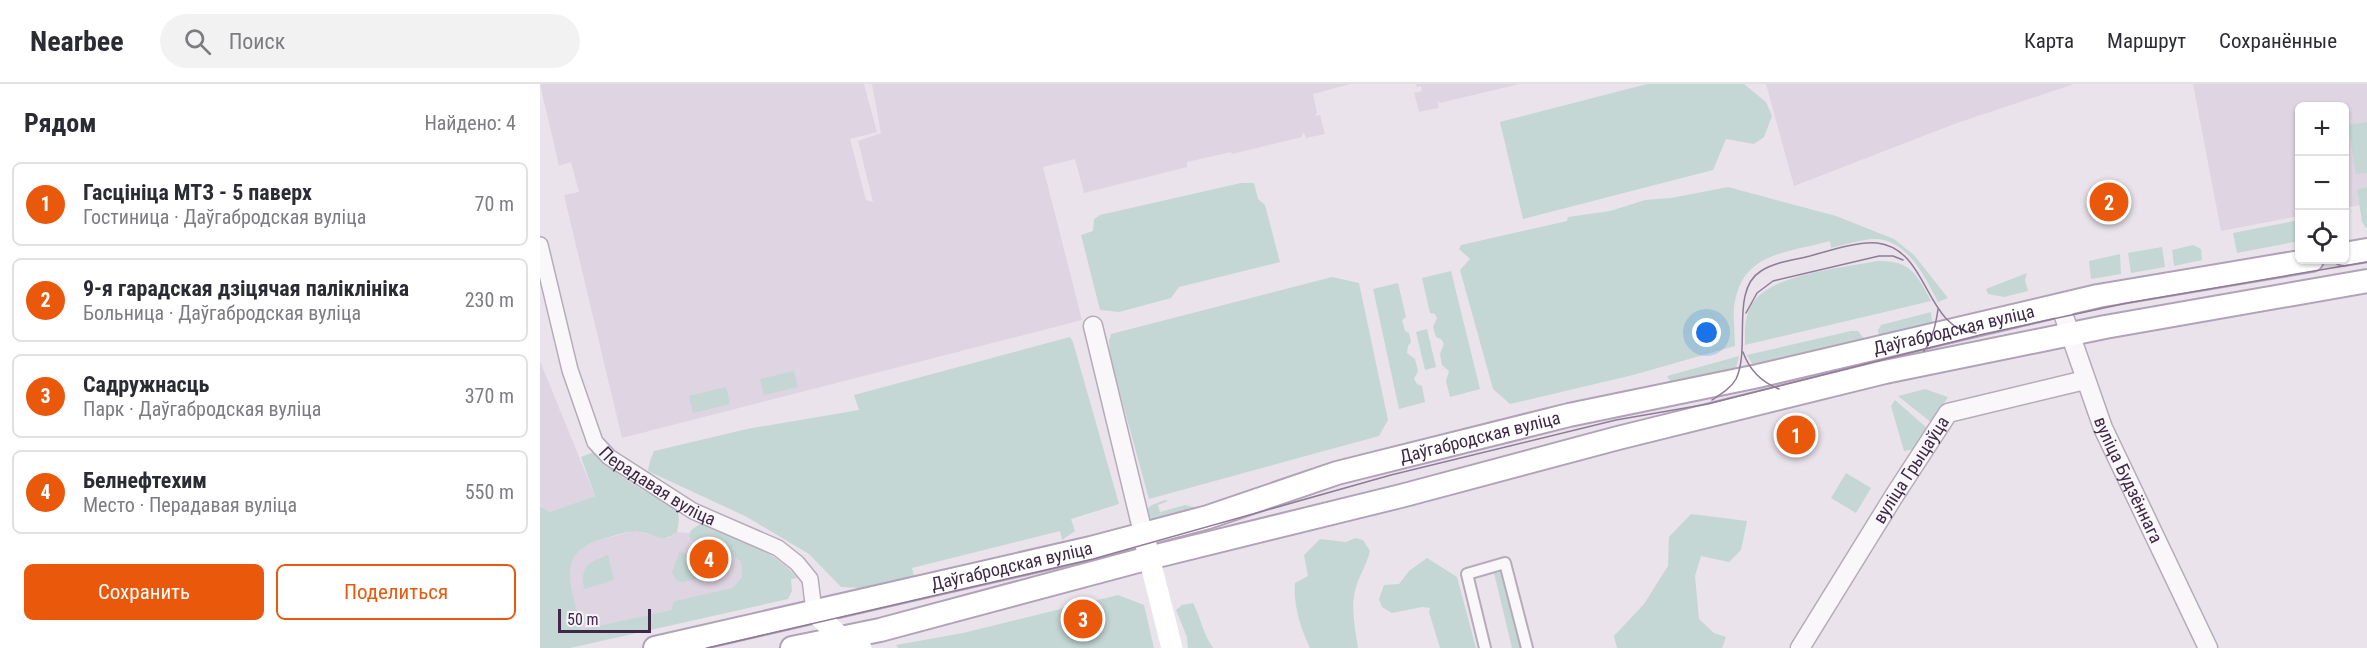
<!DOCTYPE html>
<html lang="ru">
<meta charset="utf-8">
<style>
:root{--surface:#fff;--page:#f2f2f3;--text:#2b2b33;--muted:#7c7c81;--line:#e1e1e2;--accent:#ea580c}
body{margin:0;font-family:"Roboto Condensed",sans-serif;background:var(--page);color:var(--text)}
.controls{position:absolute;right:18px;top:18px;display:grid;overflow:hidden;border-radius:9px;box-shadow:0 2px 4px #0004}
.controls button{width:54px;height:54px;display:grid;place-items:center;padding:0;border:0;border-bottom:2px solid var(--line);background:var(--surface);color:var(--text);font:30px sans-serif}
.scale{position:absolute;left:18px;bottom:15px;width:93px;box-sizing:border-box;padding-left:6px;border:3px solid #3f2947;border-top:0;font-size:16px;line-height:21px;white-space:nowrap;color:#3f2947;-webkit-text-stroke:4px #f7f4f9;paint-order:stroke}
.you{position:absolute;left:1167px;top:249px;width:21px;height:21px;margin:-15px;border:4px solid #fff;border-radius:50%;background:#1a73e8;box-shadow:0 0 0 9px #1a73e833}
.badge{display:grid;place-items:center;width:39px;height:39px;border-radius:50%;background:var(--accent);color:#fff;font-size:20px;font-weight:700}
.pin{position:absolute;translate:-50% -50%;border:3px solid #fff;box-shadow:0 2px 6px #0006}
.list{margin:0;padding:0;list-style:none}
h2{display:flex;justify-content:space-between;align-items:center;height:78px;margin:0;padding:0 24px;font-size:26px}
h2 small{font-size:20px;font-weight:400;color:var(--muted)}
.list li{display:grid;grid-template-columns:39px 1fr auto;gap:18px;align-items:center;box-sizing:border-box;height:84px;margin:0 12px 12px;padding:0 12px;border:2px solid var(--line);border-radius:9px}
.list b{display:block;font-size:22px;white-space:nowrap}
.list p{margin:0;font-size:20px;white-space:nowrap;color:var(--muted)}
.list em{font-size:20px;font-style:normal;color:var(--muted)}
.actions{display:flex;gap:12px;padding:18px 24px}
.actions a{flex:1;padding:14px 0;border:2px solid var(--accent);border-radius:9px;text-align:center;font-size:21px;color:var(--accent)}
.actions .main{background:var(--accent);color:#fff}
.icon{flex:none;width:33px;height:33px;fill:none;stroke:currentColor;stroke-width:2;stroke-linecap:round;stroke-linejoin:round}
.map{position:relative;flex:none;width:1827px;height:564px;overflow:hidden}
header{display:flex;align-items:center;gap:36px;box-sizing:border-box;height:84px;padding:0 30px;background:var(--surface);border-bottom:2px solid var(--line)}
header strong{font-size:28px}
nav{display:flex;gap:33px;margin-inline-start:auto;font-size:21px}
.search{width:420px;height:54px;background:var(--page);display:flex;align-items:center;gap:15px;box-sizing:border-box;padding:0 21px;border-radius:33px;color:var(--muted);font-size:22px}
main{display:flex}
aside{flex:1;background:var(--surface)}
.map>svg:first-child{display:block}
.built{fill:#ded4e2}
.green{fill:#c4d7d4}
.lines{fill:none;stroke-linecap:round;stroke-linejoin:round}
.pedestrian-casing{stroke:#b7abba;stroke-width:14}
.minor-casing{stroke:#b7abba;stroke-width:18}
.tertiary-casing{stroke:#b7abba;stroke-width:21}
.primary-casing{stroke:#b2a2b9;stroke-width:26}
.pedestrian{stroke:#f9f7fa;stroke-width:10}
.minor{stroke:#f9f7fa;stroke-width:15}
.tertiary{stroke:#f9f7fa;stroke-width:18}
.secondary{stroke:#fff;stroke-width:21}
.primary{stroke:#fff;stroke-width:22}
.tram{stroke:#907b98;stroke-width:1.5}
.labels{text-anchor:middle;stroke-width:4.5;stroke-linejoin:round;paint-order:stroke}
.street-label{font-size:18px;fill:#3f2947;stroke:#f7f4f9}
</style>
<header>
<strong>Nearbee</strong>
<div class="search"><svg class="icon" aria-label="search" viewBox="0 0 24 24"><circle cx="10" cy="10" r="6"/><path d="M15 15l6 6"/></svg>Поиск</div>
<nav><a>Карта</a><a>Маршрут</a><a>Сохранённые</a></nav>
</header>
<main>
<aside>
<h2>Рядом<small>Найдено: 4</small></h2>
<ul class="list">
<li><span class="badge">1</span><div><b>Гасцініца МТЗ - 5 паверх</b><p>Гостиница · Даўгабродская вуліца</p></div><em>70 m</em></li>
<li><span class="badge">2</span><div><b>9-я гарадская дзіцячая паліклініка</b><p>Больница · Даўгабродская вуліца</p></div><em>230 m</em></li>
<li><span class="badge">3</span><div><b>Садружнасць</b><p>Парк · Даўгабродская вуліца</p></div><em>370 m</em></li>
<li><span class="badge">4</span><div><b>Белнефтехим</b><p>Место · Перадавая вуліца</p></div><em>550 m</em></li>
</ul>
<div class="actions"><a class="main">Сохранить</a><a>Поделиться</a></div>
</aside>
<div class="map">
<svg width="1827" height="564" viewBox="0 0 1827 564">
<rect width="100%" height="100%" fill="#eae3ec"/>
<path class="built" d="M0 0H324L337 48 310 55 326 116 333 118 318 57 341 49 332 0H810L773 10 777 29 775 32 780 31 785 50 766 54 764 49 762 50V53L692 70 691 68 647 78V83L544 109 535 75 503 83 542 236 82 354 24 111 39 108 31 78 19 82Z
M876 0H979L900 19 897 16 899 24 879 28 874 9 882 7 881 2 877 3Z
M1226 0H1534L1417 39 1254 102Z
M1653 0H1827V103L1817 105 1820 121 1805 124 1804 22H1760L1759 132 1681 147Z
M0 277 55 412 10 428 0 422Z
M93 447 129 454 137 448 149 449V453L161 456 192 471 201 478 202 493 192 504 135 517 131 526 40 547 28 489 30 480 35 470 43 463 56 457Z"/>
<path class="green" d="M1107 0H1204L1226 18 1232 32 1224 53 1214 60 1186 55 1173 86 983 135 960 38Z
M1827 38V89L1816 90 1808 41Z
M701 99H714L718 115 725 121 740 178 639 203 631 214 579 228 560 226 541 151 553 147 554 135 560 131Z
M1188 103 1296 132 1354 155 1374 171 1408 214 1398 218C1385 193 1367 154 1333 155 1319 156 1304 161 1291 164L1290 157C1244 170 1200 168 1194 225 1193 237 1195 250 1195 262L1093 291 970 320 953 305 920 186 930 175 919 165 921 161 1027 137 1028 133 1070 127 1105 116 1131 114Z
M1827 103V144H1826L1822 138 1817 105Z
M1759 136V157L1697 169 1693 149Z
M1653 161 1661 165 1662 176 1634 182 1632 166Z
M1622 163 1625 183 1591 189 1588 169Z
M1580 170 1581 190 1551 195 1549 177Z
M1337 177C1370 176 1377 190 1391 217L1205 261C1205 247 1204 233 1212 220 1229 190 1304 184 1337 177Z
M911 187 940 305 910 313 906 297 909 287 902 281 900 270 904 260 901 255 896 253 893 243 897 234 895 230 890 229 882 194Z
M1487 189 1485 196 1488 207 1464 213 1448 210 1446 205Z
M792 193 819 199 848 336 839 352 609 415 570 273 569 257 571 250Z
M858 199 866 233 862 236 865 247 869 249 871 258 868 262 867 269 875 275 878 287 874 295 877 300 882 302 885 318 859 325 833 205Z
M1391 228 1392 239 1339 252 1338 246 1341 241Z
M887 245 896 283 885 286 876 248Z
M1311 247H1318L1326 257 1214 283 1207 271Z
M530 253 533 258 579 420 531 435 535 447 522 456 520 447 372 484 374 493 323 504 301 503 269 470 207 433 108 387 110 377 114 367 207 345 319 326 314 311Z
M1199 272 1195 288 1132 300 1127 292Z
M254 287 258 303 224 311 220 295Z
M186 303 190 320 153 329 149 312Z
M1385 305 1408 313 1392 339 1358 312Z
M1355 316 1387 344 1375 365 1364 367 1351 322Z
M54 368C69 383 85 396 103 406 112 412 126 414 133 421 141 428 139 439 137 448 120 461 117 449 99 448 88 446 74 452 63 455 10 469 35 508 41 546L131 526 134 517 192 504 202 493 201 478C189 468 168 454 152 456L149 453C149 445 157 442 164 438 196 453 234 466 257 494L251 495 252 507 248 515 30 564H0V422L10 428 55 412 41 373Z
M1306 389 1331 404 1316 429 1291 414Z
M625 416 628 417 618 421 620 428 645 421 658 424 614 438 608 432 607 425 612 421Z
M1151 430 1207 437 1201 466 1189 478 1161 472 1155 492 1159 535 1174 549 1186 553 1182 564H1077L1074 552 1104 520 1128 482 1129 453Z
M815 454 823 456 830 467C827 480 820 490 816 503 810 523 815 543 818 564H770C761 545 753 521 755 499L768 492 764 471 780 455 806 458Z
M140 467 152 474 149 482 172 491 143 498 137 497 132 489Z
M68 471 74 496 44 505C41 481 47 479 68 471Z
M887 474 917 493 936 564H900L889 528 890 524 882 523 852 529 842 523 839 515 844 501 859 500 869 487Z
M963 488 981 564H972L954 489Z
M578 511 604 521 614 564H358L356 561 423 549Z
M653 519C661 534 663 550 673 564H648L647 553 636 526 642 521Z"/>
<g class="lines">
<defs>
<path id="pedestrian" d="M945 564 927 490 965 479 987 564"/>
<g id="minor">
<path id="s1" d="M0 161 30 286 55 358 69 373 153 427 238 464 257 479 270 495 274 527"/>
</g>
<g id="tertiary">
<path id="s2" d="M1520 221 1563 344 1668 564"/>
<path d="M553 242 603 449"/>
<path id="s3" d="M1260 564 1354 412 1408 329 1545 296"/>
</g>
<g id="primary">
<path d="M1804 170 1827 166"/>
<path id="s4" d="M115 564 551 464 668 433 797 389 1029 331 1218 292 1558 212 1772 176"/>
<path d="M252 564 340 546 609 474 861 412 1078 354 1345 288 1565 243 1827 197"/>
</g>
</defs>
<use href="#pedestrian" class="pedestrian-casing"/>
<use href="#minor" class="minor-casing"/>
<use href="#tertiary" class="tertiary-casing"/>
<use href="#primary" class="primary-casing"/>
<use href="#pedestrian" class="pedestrian"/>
<use href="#minor" class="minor"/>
<use href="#tertiary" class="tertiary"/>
<path class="secondary" d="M603 449 632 564
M274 527 301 554 321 564"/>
<use href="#primary" class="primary"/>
<path class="tram" d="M1206 229 1217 209 1233 197 1339 172H1353L1363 176
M1384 267C1393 255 1396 240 1398 225
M1203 268C1209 285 1221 298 1239 305
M1172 316C1181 310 1191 304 1196 295 1211 264 1190 206 1221 187 1235 178 1254 176 1270 172 1288 167 1318 157 1337 159 1390 165 1384 246 1436 249
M167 564 553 475 851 391 1076 336 1168 320 1444 250 1587 219 1827 178"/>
</g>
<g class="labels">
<g class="street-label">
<text dy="6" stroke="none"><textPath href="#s4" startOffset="1338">Даўгабродская вуліца</textPath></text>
<text dy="6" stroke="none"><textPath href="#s4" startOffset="852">Даўгабродская вуліца</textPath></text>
<text dy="6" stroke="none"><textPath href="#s3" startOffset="210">вуліца Грыцаўца</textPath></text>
<text dy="6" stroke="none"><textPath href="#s2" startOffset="188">вуліца Будзённага</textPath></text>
<text dy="6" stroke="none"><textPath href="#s1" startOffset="282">Перадавая вуліца</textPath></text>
<text dy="6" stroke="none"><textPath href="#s4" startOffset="366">Даўгабродская вуліца</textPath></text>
</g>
</g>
</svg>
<div class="controls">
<button>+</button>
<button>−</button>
<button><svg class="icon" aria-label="locate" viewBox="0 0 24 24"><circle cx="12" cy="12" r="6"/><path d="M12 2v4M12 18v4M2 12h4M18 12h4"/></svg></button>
</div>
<div class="scale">50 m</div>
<div class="you"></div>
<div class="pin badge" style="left:1256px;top:351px">1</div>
<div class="pin badge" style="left:1569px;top:118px">2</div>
<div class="pin badge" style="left:543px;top:535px">3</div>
<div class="pin badge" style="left:169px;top:475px">4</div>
</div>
</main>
